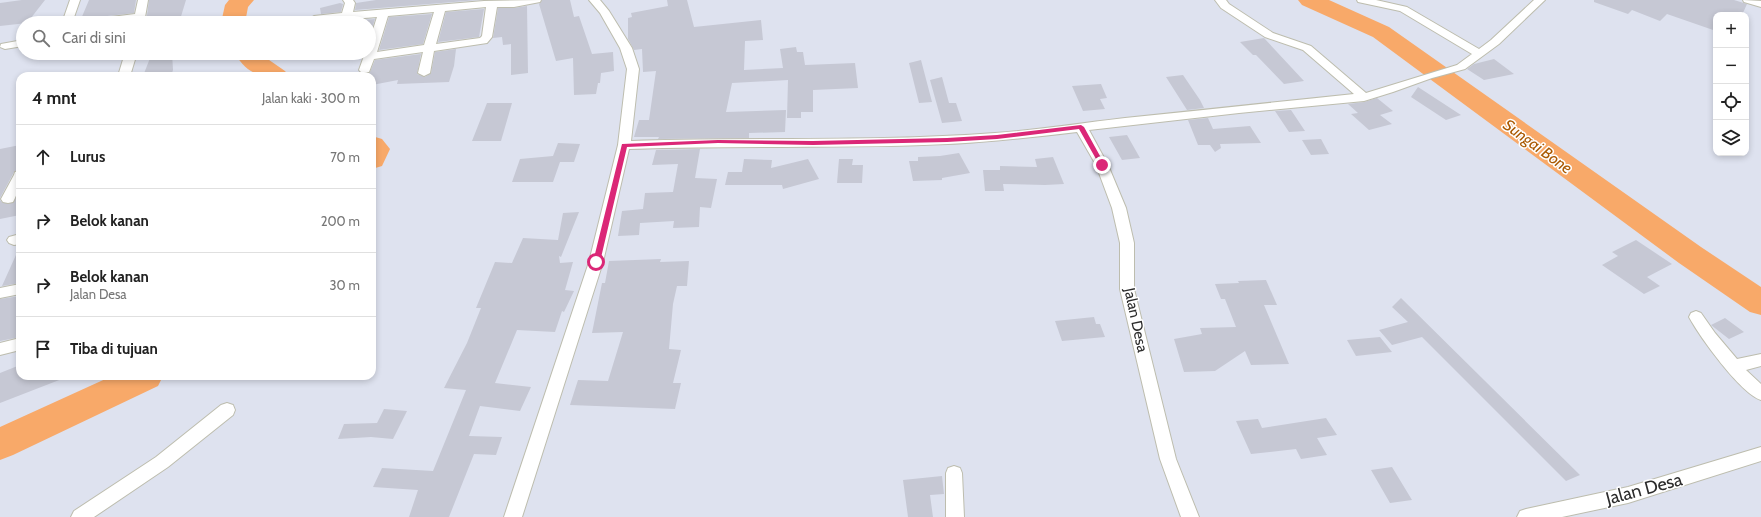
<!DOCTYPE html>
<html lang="id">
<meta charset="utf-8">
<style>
:root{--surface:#fff;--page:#f6f6f6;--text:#222;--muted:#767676;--line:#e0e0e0}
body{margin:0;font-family:Cabin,sans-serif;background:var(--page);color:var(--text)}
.controls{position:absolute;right:12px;top:12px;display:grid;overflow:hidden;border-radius:8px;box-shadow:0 2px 6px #0003}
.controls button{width:36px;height:36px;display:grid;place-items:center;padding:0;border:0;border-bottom:1px solid var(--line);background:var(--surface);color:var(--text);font:20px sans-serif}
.stop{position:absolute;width:12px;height:12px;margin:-9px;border:3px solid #db2777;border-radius:50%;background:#fff}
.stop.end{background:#db2777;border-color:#fff;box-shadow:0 1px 4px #0008}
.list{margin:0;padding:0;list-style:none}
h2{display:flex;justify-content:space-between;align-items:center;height:52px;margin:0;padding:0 16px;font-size:17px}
h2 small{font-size:13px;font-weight:400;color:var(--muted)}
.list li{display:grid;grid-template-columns:26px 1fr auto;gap:12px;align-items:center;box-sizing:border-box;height:64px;padding:0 16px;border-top:1px solid var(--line)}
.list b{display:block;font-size:15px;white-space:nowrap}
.list p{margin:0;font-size:13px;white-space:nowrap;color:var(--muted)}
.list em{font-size:13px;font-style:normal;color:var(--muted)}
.icon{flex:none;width:22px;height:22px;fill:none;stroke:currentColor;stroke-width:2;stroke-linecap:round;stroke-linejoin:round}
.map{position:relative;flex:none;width:1761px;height:517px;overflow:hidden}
.search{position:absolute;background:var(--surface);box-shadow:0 2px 6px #0003;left:16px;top:16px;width:360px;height:44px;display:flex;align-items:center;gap:10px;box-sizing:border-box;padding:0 14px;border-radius:22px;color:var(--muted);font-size:15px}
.panel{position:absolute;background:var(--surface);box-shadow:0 2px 6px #0003;left:16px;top:72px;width:360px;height:308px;border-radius:12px}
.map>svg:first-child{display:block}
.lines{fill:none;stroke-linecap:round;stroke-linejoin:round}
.river{fill:#f8a969;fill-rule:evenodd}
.building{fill:#c6c8d4}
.street-casing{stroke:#bdbdae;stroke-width:2}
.street{fill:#fff;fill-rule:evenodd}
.route{fill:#db2777}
.labels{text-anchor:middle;stroke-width:3;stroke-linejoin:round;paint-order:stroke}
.street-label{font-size:15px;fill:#2c2c2c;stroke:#fff}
.water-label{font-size:16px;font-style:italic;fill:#aa5a03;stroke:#fff}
.near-street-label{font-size:18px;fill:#2c2c2c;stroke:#fff}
</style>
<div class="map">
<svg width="1761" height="517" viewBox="0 0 1761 517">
<rect width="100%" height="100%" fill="#dee2ef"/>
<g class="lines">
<path class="river" d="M229 0H254L248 7 245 23H221L225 5Z
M1298 0H1329L1389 27 1701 247 1761 287V315L1750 312 1679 263 1373 37 1302 5Z
M234 53H259L285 71 289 76C260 76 251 78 234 53Z
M372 136 382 139 390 149 382 166 372 169Z
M112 376H163L158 386 13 455 0 460V427Z"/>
</g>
<path class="building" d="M22 0H45L27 23 0 26V3Z
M89 0H136L134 13 81 19Z
M149 0H186L179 23H146Z
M376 0H478L355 10 356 3Z
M542 0H570L574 17 579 16 592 54 613 52 614 71 601 73 600 83H598L596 94 574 95 573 58 556 61 539 4Z
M667 0H687L694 27 761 20 763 40 745 41 744 70 783 68 780 49 796 47 797 52H803L805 65 855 63 858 88 813 90V112H801V118H787L788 80 732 83 726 112 786 110 785 132 749 133V138L658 139 659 137H634L639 120H649L656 71 643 72 642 49 634 50 628 39V18L632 17 631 13 668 6Z
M1594 0H1734L1747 4 1742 15H1716V31L1667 14 1660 21 1632 10 1628 14 1594 2Z
M340 3 343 4 341 12 321 14 320 8Z
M527 6 528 73 511 75V44L503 45 502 37 493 38 498 8H514Z
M484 9 479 37 438 42 446 12Z
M432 14 423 44 379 50 389 17Z
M375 19 369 37V23H324Z
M1264 38 1304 81 1284 84 1256 55H1253L1240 42Z
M456 49 454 66 449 82 397 84 398 80 372 85V76H369V74L375 60 421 54 417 74 425 77 431 73 435 52Z
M152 53H172L173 70 171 76H143Z
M1494 59 1514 74 1484 80 1467 69 1474 64Z
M921 60 932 102 919 103 909 63Z
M1183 75 1200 100 1204 108 1187 110 1166 77Z
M942 77 949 103H956L962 121 942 123 930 80Z
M1101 84 1107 98 1100 99 1105 109 1083 111 1072 86Z
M1418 87 1461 115 1446 120 1411 97Z
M1377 98 1393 111 1380 115 1392 124 1369 130 1351 114 1358 113 1348 104 1364 102Z
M487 103H512L501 141H472Z
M1291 110 1305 131 1289 132 1275 111Z
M1208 118 1213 129 1250 126 1261 143 1220 144 1221 148 1215 152 1210 145H1198L1188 120Z
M1127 135 1140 158 1122 160 1109 137Z
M1321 139 1329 154 1311 155 1302 140Z
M558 143 580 144 574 162H560L553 182H512L520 159 553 156Z
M20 145V170L14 172 0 198V149Z
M700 149 695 178 717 179 711 208 700 207 699 227 673 228 674 221 640 223 639 235 618 236 622 211 643 209 645 193 673 192 678 164 652 165 656 150Z
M959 153 970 173 942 178V180L913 181 909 161H918V157L940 156Z
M1053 157 1064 184 1045 185 1003 184 1004 191H985L983 170H1000V166L1037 167 1035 159Z
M744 159 772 160 771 168 808 159 819 179 783 189 782 185H725L728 172H742Z
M839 159H853L852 165H863L862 183H837Z
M20 188V215L0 219V200L3 203H13Z
M579 212 561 257 559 256 560 263 573 262 565 290 574 291 564 312 562 311 555 332 517 330 495 383 531 387 520 411 480 406 469 436 502 437 496 455 474 454 449 517H409L418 490 373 487 382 468 433 471 466 390 444 388 467 343 481 308H476L495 262 512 263 523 238 558 240 563 213Z
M1636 240 1672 264 1647 277 1660 286 1644 294 1602 265 1618 256 1612 252Z
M20 246V283L2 286Z
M661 259 660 262 689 261 687 286H677L673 304 669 349 681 350 673 383H681L675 409 570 405 578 380 608 381 623 332 592 333 602 283H605L609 261Z
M1266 280 1277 305H1264L1289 364 1251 365 1245 351 1215 371 1184 372 1174 339 1202 334 1200 328 1236 327 1225 299H1221L1215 284 1239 283 1238 281Z
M20 296V337L0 341V299Z
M1401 298 1580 475 1566 481 1422 337 1392 345 1379 330 1408 322 1392 307Z
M1094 317 1096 324H1100L1105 337 1062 341 1055 321Z
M1725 318 1744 332 1729 339 1711 325Z
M1380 337 1392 352 1356 356 1347 340Z
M20 365V376L67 377 0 403V373Z
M384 409 407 411 393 439 371 437 338 439 344 424 377 423Z
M1326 418 1337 435 1317 438 1327 455 1301 459 1296 449 1251 454 1236 421 1258 419 1262 428Z
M1392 467 1412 500 1390 503 1371 470Z
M942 476 944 494 930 495 933 517H908L903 480Z"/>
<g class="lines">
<defs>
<path id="street" d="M70 0H80L72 23H62Z
M138 0H148L144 23H134V20L112 23H82L87 20 135 14Z
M343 0H353L355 3 353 12 484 1 541 0 540 2 514 7H497L492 37 487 43 434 51 430 73 424 76 418 73 423 52 374 59 369 72H361L359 70 365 53H369V42L377 17 314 22 309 19 314 16 342 13 345 3ZM486 7 482 36 480 38 436 44 445 11ZM434 12 424 45 377 52 388 16Z
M589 0H600L609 11 632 48 639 69 631 141C752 137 874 142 995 133 1039 130 1082 123 1125 118 1202 110 1278 102 1354 94L1303 50 1265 37 1221 8 1215 0H1226L1229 4 1273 33 1311 46 1366 93 1457 65 1472 54 1400 11 1358 2 1357 0H1376L1407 7 1479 49 1491 40 1534 0H1545L1499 44 1465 69 1432 78 1393 92 1364 101 1239 113 1089 130 1108 165 1126 208 1134 243V289L1176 459 1199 517H1181L1160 459 1120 289V243L1112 208 1096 165 1077 132C1034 137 991 142 948 144 842 149 735 145 629 149L603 262 522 517H504L589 262 618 145 627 69 620 48 600 13Z
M1743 0 1761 1V7L1744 2Z
M23 40V46L5 49 0 47 1 44Z
M125 53H137L130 76H118Z
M20 171C20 183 19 191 13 202L8 203 3 202 1 199 14 175 15 172Z
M20 234V244L14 245 9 243 7 240 9 237Z
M20 284V294L0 298V288Z
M1696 311 1701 313 1715 333 1737 359 1761 354V366L1746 370 1761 384V400C1740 393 1700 337 1689 317L1691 313Z
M20 338V350L0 355V343Z
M227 403 233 405 235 410 233 415 168 467 94 517H71L74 511 156 457 221 405Z
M1761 447V461L1628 503 1562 517H1517L1520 511 1526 509 1628 487Z
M954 466 960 468 962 473 964 517H946V473L948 468Z"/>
</defs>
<use href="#street" class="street-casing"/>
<use href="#street" class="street"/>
</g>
<path class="route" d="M1081 125 1084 127 1105 165 1104 166H1100L1079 129 997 139 947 142 813 145 718 143 627 147 600 262 596 264 593 262 622 144 718 140 813 141 947 138 997 135Z"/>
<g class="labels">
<g class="street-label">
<text transform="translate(1136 320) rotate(78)" y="5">Jalan Desa</text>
</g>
<g class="water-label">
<text transform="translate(1538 146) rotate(36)" y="6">Sungai Bone</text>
</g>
<g class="near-street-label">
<text transform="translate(1644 489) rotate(-15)" y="6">Jalan Desa</text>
</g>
</g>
</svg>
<div class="controls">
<button>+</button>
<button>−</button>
<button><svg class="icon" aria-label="locate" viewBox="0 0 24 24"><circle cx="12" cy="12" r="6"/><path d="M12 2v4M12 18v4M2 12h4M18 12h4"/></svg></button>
<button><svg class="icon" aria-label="layers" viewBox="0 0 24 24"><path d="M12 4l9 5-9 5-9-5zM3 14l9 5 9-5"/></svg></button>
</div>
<div class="stop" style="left:596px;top:262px"></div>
<div class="stop end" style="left:1102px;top:165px"></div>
<div class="search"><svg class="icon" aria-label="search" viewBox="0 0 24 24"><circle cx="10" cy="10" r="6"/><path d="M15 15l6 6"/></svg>Cari di sini</div>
<section class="panel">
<h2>4 mnt<small>Jalan kaki · 300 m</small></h2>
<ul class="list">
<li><svg class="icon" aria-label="ahead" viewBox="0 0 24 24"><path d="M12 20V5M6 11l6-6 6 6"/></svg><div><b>Lurus</b></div><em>70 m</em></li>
<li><svg class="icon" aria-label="right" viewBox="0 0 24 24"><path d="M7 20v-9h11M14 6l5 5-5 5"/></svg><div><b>Belok kanan</b></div><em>200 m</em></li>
<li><svg class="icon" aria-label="right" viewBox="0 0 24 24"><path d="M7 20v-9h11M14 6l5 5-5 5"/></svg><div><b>Belok kanan</b><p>Jalan Desa</p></div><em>30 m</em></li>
<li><svg class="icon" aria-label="arrive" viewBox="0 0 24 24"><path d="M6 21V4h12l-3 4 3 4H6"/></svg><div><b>Tiba di tujuan</b></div></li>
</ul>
</section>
</div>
